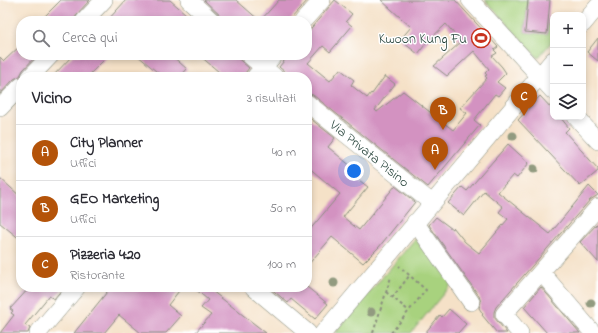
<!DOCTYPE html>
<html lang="it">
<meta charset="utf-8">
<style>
:root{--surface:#fff;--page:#f7f7f7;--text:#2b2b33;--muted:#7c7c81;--line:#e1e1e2;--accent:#b45309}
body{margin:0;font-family:"Indie Flower",sans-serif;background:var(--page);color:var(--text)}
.controls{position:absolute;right:12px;top:12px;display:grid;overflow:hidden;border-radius:8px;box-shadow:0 2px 6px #0003}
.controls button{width:36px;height:36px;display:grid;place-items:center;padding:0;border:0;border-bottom:1px solid var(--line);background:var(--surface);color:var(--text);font:20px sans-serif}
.you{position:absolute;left:354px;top:171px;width:14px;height:14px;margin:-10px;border:3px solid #fff;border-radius:50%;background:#1a73e8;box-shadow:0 0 0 6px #1a73e833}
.badge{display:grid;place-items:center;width:26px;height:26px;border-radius:50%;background:var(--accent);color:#fff;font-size:13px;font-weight:700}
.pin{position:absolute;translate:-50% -33px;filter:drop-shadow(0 1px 2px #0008)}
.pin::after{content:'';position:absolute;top:21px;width:14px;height:12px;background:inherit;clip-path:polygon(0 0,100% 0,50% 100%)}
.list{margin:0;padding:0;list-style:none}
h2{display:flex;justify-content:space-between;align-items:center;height:52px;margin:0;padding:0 16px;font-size:17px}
h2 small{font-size:13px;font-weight:400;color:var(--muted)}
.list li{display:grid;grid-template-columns:26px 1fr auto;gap:12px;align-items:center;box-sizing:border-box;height:56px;padding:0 16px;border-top:1px solid var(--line)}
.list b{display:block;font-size:15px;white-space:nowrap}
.list p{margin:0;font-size:13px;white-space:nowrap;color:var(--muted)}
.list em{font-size:13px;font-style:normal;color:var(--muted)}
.icon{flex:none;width:22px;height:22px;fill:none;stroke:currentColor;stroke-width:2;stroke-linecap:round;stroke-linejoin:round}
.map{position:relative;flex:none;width:598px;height:333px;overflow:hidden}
.search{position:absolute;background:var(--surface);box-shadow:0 2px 6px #0003;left:16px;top:16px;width:296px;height:44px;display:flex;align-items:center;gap:10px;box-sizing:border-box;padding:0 14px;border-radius:16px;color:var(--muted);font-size:15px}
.panel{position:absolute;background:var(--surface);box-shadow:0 2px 6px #0003;left:16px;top:72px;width:296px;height:220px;border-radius:16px}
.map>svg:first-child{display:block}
.green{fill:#a8d27e;stroke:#648859}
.building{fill:#d392c1}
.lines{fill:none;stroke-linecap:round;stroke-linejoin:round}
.minor-casing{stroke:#8a8f7e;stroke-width:18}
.path{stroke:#8a8f7e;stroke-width:2;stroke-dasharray:3 3;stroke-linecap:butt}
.minor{stroke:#fff;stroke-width:17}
.tree{fill:#929b80}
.labels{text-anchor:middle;stroke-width:3;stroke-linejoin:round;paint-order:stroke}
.poi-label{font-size:14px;fill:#1f3d34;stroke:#fff;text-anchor:end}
.street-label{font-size:14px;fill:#1f3d34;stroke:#fff}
</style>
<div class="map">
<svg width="598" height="333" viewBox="0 0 598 333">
<rect width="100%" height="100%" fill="#fff"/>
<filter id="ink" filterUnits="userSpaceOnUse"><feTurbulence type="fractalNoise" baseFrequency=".025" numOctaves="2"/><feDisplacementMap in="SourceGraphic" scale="8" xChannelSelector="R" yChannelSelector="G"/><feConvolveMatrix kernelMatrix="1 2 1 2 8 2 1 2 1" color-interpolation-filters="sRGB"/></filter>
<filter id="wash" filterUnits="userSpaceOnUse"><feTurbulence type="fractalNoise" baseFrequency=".012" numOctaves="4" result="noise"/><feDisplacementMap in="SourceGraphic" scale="16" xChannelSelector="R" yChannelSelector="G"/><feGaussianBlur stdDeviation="0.9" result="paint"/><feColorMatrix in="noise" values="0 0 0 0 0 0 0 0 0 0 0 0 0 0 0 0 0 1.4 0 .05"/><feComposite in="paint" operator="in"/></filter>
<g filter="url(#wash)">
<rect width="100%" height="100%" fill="#f5e1c7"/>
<path class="green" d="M485 0H528L525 32 547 34 549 19 553 20V40L538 58Z
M415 239 453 282 411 333H335Z"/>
<g id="blocks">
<path class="building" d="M61 0H90L77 14 74 21H40Z
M126 0H170L194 21H107Z
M204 0H236L260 21H226Z
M279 0H308L289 21H260Z
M335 0 352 14 346 21 352 26 330 52 323 46 308 63 330 81 340 69 354 80 351 85 367 98 371 93 372 94 385 76 395 84 375 110 377 112 403 91 453 130 467 113 460 108 487 78 485 76 487 75 485 73 489 69 474 51 447 76 434 66 461 42 446 24 427 42 418 54 400 40 411 27 381 0H455L498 47 494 50 497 53 492 56 502 67 506 73 497 82 505 88 498 96 495 94 474 120 480 125 428 187 313 95 307 93V77H291L279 67 289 55H307V33Z
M528 0H550L547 34 525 32Z
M598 38V61L587 52Z
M21 45V55H37L23 70 20 76 14 79 0 94V57L4 61Z
M73 55H109L87 77H52Z
M137 55H171L187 69 180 77H163Z
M199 55H234L249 68 242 77H214L219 72Z
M540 96 553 110V117H560L569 128 565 132 598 169V171L580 186 518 120Z
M307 116 335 138 328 147 359 173 355 177 368 187 343 217 359 230 395 186 415 202 379 247 363 263 332 237 307 266V233L340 194 307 166Z
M508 144 529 163 517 178 513 175 498 192 550 234 589 186 598 195 590 200 496 307 494 312V317L507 333H497L482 315 483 314 479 308 481 302 479 296 429 225 436 217 452 229 453 227 465 242 479 253 508 219 499 212 503 207 484 191 464 216 448 203 462 187 467 191Z
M0 178 21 197V240L0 223Z
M598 223V262L580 242Z
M30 287H64L54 299 49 296 25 325 30 328 28 333H0L14 315 11 313 13 311 10 309Z
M111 287H182L168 305 181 316 166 333H141L119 315 104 333H74Z
M193 287H207L266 333H195L211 315 201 308 208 300Z
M269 287H307L328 304 315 319 291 299 288 303Z
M541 287 580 333H547L524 307Z
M449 309 466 324 458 333H425L440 315 442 317Z"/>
</g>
</g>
<g filter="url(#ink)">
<use href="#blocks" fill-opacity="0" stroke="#8a8f7e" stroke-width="1"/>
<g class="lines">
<defs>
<path id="minor" d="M189 0 212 21
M470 0 553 91
M84 21 104 0
M303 21 322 0
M583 24 598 6
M249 55 275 77
M30 77 51 55
M255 77 274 55
M307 103 432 203
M0 108 21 86
M576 117 598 141
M415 222 471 302
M541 272 593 333
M253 287 308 333
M38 333 77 287
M323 333 553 60
M520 333 504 314 598 207"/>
</defs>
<use href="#minor" class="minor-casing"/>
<path class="path" d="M386 292 409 311
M392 298 410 275
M373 333 391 277
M391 333 426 290 399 266"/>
<use href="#minor" class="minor"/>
</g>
<g class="tree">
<circle cx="513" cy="136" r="4.5"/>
<circle cx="534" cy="169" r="4.5"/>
<circle cx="334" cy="283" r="4.5"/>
<circle cx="591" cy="303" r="4.5"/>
<circle cx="371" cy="312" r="4.5"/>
</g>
</g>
<defs>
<symbol id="stadium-ring" viewBox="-11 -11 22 22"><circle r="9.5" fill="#fff" stroke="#c8321e" stroke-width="1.5"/><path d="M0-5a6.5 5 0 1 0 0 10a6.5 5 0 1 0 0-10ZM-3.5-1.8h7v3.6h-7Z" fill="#c8321e"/></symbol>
</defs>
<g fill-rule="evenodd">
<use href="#stadium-ring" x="470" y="27" width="22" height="22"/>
</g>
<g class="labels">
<g class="poi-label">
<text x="467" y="43">Kwoon Kung Fu</text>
</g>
<g class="street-label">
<text transform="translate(370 153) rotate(39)" y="5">Via Privata Pisino</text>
</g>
</g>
</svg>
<div class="controls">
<button>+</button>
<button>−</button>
<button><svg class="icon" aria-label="layers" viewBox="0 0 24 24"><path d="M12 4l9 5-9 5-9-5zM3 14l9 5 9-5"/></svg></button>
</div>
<div class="you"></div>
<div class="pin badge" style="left:435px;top:170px">A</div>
<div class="pin badge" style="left:443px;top:130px">B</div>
<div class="pin badge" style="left:524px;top:116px">C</div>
<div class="search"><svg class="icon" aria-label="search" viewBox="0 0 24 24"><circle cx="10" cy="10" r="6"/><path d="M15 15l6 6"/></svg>Cerca qui</div>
<section class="panel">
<h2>Vicino<small>3 risultati</small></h2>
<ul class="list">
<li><span class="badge">A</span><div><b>City Planner</b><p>Uffici</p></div><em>40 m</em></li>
<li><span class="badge">B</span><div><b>GEO Marketing</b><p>Uffici</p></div><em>50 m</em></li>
<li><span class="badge">C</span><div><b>Pizzeria 4:20</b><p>Ristorante</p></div><em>100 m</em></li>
</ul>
</section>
</div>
